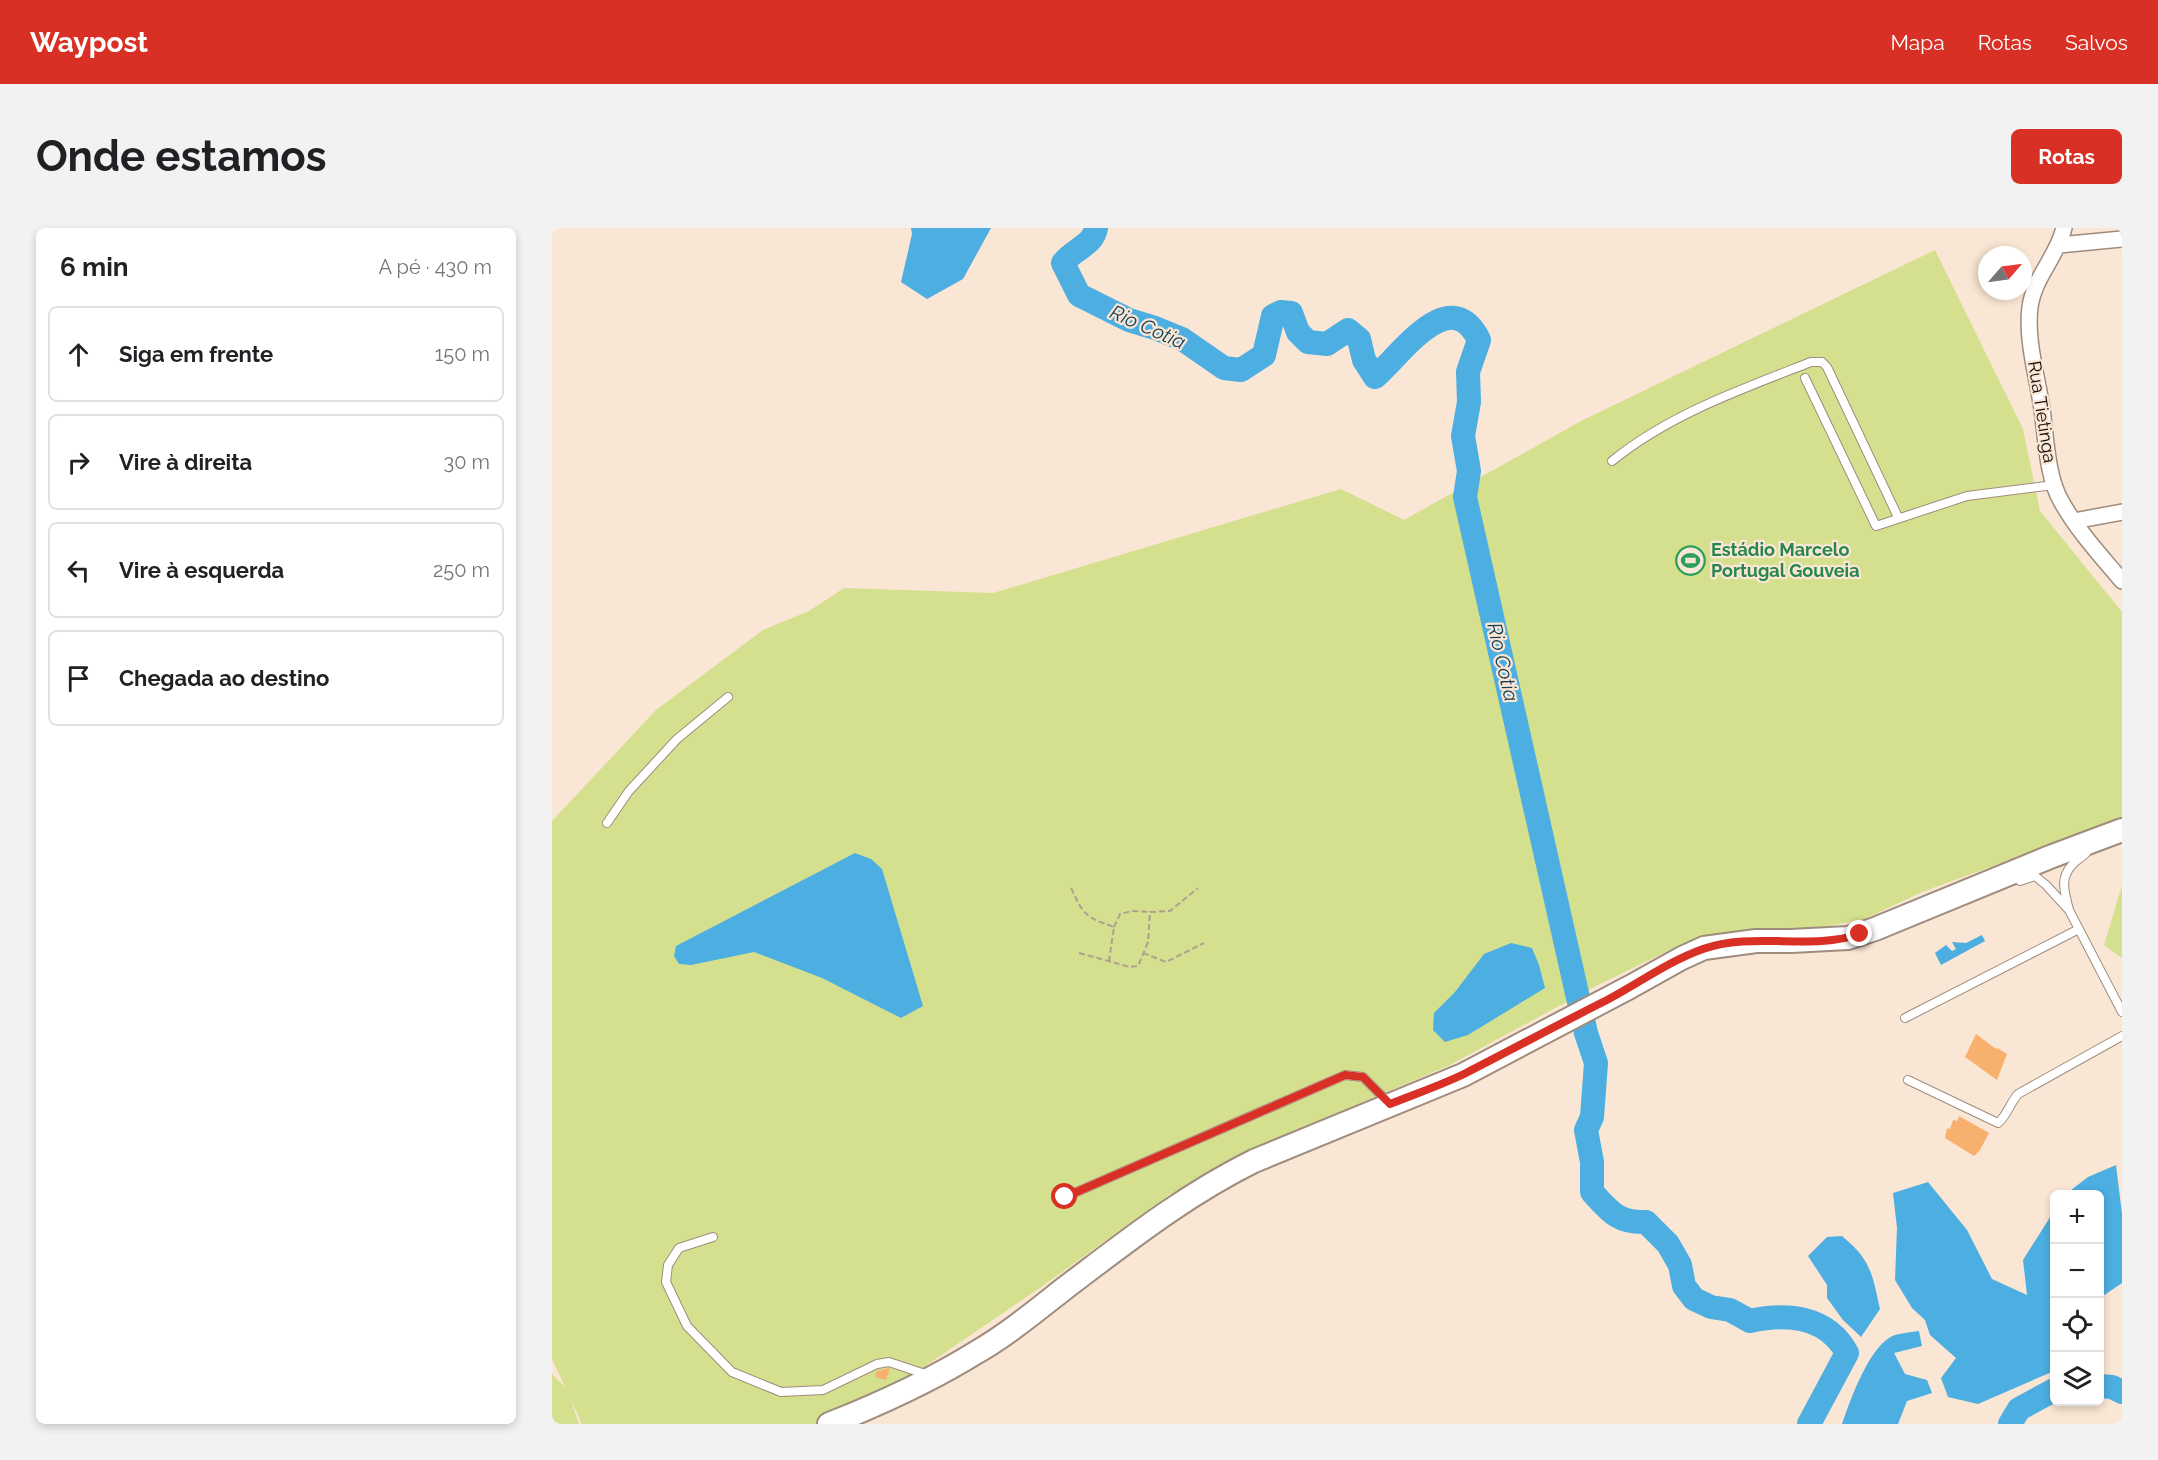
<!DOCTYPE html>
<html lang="pt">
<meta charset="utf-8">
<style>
:root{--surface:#fff;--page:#f2f2f2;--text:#202124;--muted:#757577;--line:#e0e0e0;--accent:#d93025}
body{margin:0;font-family:Raleway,sans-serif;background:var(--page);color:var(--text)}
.controls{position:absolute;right:18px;bottom:18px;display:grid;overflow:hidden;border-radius:9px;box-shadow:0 3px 9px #0003}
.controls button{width:54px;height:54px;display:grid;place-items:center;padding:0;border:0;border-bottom:2px solid var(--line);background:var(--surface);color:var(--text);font:30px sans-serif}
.compass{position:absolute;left:1426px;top:18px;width:54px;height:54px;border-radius:50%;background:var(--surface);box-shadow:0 3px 9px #0003;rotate:62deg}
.stop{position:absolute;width:18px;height:18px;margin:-14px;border:4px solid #d93025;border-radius:50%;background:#fff}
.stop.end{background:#d93025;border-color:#fff;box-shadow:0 2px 6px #0008}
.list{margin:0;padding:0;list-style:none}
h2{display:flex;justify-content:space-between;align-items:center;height:78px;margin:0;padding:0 24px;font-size:26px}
h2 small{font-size:20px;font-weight:400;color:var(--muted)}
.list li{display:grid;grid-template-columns:39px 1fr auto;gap:18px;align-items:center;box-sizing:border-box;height:96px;margin:0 12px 12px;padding:0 12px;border:2px solid var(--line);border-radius:9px}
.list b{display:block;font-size:22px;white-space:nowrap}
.list em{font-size:20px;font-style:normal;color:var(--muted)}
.icon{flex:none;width:33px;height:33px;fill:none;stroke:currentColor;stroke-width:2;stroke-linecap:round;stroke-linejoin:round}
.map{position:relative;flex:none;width:1570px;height:1196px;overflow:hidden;border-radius:9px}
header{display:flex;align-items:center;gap:36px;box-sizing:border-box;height:84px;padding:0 30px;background:var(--accent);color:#fff}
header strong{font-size:28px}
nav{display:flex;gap:33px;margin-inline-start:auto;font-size:21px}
.intro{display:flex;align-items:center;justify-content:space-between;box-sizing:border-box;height:144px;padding:0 36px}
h1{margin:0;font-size:42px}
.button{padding:15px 27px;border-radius:9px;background:var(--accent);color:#fff;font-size:21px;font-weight:700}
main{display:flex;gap:36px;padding:0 36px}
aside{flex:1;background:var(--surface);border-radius:9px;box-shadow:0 3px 9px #0003}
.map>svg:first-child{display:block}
.green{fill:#d5e08f}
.water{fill:#4caee1}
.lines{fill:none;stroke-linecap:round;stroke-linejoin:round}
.river{stroke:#4caee1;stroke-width:24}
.building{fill:#f7b06d}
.lane-casing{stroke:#9f8c7c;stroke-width:10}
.street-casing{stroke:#9f8c7c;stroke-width:18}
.secondary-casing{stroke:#9f8c7c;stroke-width:26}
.path{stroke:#af9f92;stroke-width:2;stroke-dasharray:6 3;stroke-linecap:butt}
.lane{stroke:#fff;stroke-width:8}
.street{stroke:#fff;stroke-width:15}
.secondary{stroke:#fff;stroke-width:22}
.route{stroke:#d93025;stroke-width:8}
.labels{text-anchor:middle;stroke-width:4.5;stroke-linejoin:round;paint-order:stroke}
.street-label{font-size:18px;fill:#130c07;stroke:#fae6d4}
.leisure-label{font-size:18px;font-weight:bold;fill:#27864d;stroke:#fae6d4;text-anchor:start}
.water-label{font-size:20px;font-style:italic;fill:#153f54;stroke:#fae6d4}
</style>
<header>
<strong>Waypost</strong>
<nav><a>Mapa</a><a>Rotas</a><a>Salvos</a></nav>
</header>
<div class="intro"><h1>Onde estamos</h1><a class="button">Rotas</a></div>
<main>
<aside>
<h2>6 min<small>A pé · 430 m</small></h2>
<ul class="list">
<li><svg class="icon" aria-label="ahead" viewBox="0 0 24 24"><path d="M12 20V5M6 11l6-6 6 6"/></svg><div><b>Siga em frente</b></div><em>150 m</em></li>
<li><svg class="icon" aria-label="right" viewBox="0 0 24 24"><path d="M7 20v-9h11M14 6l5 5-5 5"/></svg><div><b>Vire à direita</b></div><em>30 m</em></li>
<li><svg class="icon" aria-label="left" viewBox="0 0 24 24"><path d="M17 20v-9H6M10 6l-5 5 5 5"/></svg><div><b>Vire à esquerda</b></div><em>250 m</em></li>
<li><svg class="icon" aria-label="arrive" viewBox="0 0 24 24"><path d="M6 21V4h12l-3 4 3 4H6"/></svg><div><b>Chegada ao destino</b></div></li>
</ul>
</aside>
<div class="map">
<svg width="1570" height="1196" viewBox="0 0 1570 1196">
<rect width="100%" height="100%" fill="#fae6d4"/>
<path class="green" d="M1383 22 1471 201 1488 283 1570 384V591L1370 664 1313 691 1262 701 1160 708 1120 721 1044 758 896 838 735 906 617 967 492 1057 350 1154 266 1196H30L18 1170 27 1196H0V1146L13 1159 0 1131V593L104 482 211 402 257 383 292 360 441 365 789 261 852 292 1029 193Z
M1570 657V730L1552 717Z"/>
<path class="water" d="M359 0H439L411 51 375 71 349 54 360 6Z
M303 625 319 631 330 641 371 778 349 790 270 750 202 724 139 737 127 736 122 728 124 718Z
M1430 707 1433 713 1389 737 1383 725 1394 717 1400 723 1404 721 1400 714 1414 715Z
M959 715 980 720 987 737 993 760 916 807 893 814 881 802 882 785 903 764 932 726Z
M1564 937 1570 986V1055L1548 1070V966H1514L1536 949Z
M1376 954 1415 1002 1440 1051 1475 1067 1471 1032 1502 983V1143L1426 1176 1396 1169 1389 1150 1404 1130 1378 1107 1373 1092 1360 1080 1343 1052 1345 1000 1341 965Z
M1290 1008C1319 1032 1320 1045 1328 1081L1309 1109 1291 1092 1275 1070V1057L1256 1028 1275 1009Z
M1367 1103 1370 1118 1342 1125 1353 1146 1375 1152 1380 1165 1355 1173 1346 1196H1290C1298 1173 1318 1115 1343 1107 1350 1105 1359 1104 1367 1103Z"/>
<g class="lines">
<path class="river" d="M544 0C541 18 521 21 511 35L527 67 577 92 603 100 630 111 672 140 689 142 712 127 721 88 729 84 739 85 746 104 756 114 775 116 796 102 807 111 812 132 823 149C848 128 898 53 927 112L916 144 917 174 911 208 917 243 913 269 1034 805 1044 835 1040 889 1034 902 1040 934V964C1058 984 1066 995 1094 994L1116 1016 1128 1037 1132 1058 1142 1071 1159 1079 1178 1082 1198 1093C1235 1085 1275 1088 1295 1125L1257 1196
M1548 1158 1560 1159 1570 1164
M1458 1196 1467 1181 1502 1162"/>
</g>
<path class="building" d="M1424 806 1444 821 1445 820 1455 826 1445 852 1413 829Z
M1407 888 1437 905 1428 922 1422 928 1393 910 1395 900 1398 901 1401 892 1405 893Z
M337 1140 338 1141 334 1152 323 1149 325 1143Z"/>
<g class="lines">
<defs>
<path id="lane" d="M1253 150 1324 298 1415 268 1502 257
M1060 233C1118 186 1190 161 1259 134H1270L1275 139 1346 289
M55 595 77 563 125 511 176 469
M1468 653 1483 648 1494 657 1517 682C1513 665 1507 651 1520 637 1524 632 1531 629 1535 624
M1517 682 1570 784
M1353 790 1527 701
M1356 852 1446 895C1455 888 1458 875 1466 866L1570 808
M513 969 793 847 811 849 837 875
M161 1009 127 1020 116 1037 114 1054 135 1098 180 1144 229 1164 271 1162 325 1136 337 1134 376 1147"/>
<path id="street" d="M1512 0C1505 29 1482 49 1478 79 1474 110 1484 144 1489 175 1494 204 1494 247 1509 273 1525 302 1549 328 1570 353
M1507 17 1570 11
M1522 293 1570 284"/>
<path id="secondary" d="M277 1196C328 1176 378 1153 425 1124 456 1106 485 1082 513 1060 574 1014 633 967 702 933L911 847 1078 759 1130 730 1152 720 1204 713H1239L1296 710 1323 701 1498 629 1570 602"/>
</defs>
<use href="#lane" class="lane-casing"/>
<use href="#street" class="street-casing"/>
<use href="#secondary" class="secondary-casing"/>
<path class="path" d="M519 660C532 688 534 689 562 699L557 733
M562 699 568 686 580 683 598 684
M527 725 578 739 586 738 596 714 598 684 618 683 646 660
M591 725 614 734 652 715"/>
<use href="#lane" class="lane"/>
<use href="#street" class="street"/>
<use href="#secondary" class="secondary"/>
</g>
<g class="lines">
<path class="route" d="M513 969 793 847 811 849 838 876C863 866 890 857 914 845 961 821 1007 796 1055 772 1087 755 1117 733 1151 721 1201 703 1258 723 1308 706"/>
</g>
<defs>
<symbol id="stadium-ring" viewBox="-11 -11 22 22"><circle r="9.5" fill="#fae6d4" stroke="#2e9e5b" stroke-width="1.5"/><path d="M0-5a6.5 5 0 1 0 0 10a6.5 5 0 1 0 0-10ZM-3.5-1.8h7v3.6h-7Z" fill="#2e9e5b"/></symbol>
</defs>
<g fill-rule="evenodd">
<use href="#stadium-ring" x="1122" y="316" width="33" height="33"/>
</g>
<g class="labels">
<g class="street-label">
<text transform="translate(1490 184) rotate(81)" y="6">Rua Tietinga</text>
</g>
<g class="leisure-label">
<text x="1159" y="328">Estádio Marcelo<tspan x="1159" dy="21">Portugal Gouveia</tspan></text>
</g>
<g class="water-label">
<text transform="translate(596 99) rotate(24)" y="7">Rio Cotia</text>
<text transform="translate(951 434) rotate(77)" y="7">Rio Cotia</text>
</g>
</g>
</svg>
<div class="controls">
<button>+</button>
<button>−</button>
<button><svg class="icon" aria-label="locate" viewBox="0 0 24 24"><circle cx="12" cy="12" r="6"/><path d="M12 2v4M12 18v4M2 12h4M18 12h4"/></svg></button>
<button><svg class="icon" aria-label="layers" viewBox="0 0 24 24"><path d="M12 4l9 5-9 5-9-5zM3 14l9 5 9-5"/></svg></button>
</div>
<svg class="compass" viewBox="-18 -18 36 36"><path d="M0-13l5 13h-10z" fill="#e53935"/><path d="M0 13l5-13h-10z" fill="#757577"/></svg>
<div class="stop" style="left:513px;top:969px"></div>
<div class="stop end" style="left:1308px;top:706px"></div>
</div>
</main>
